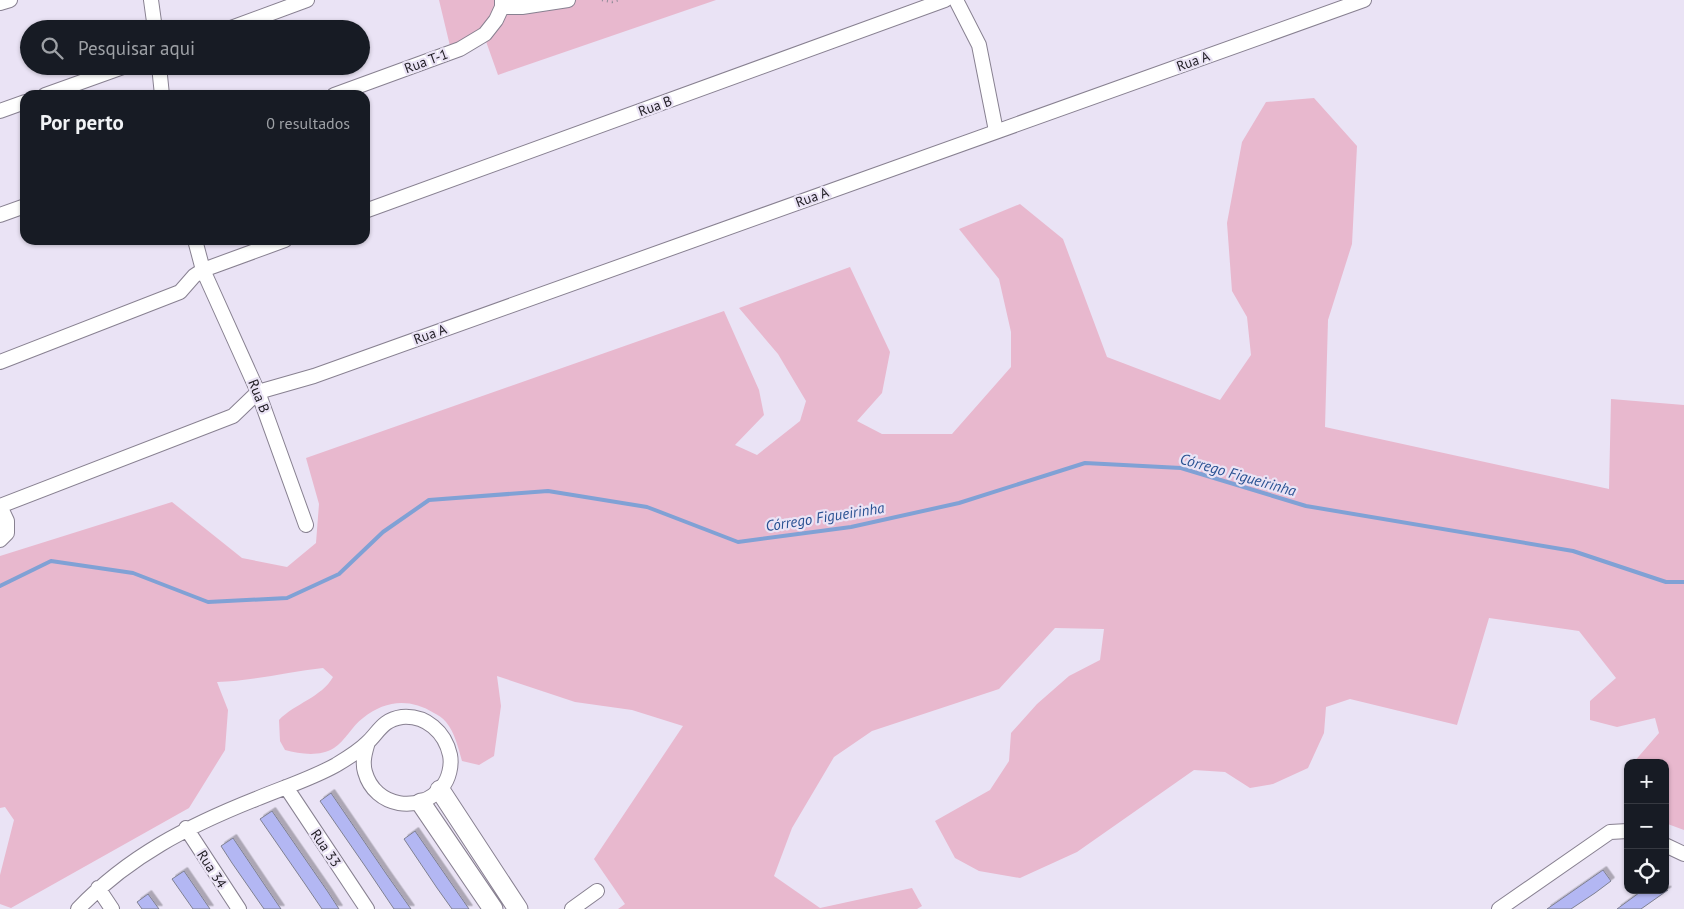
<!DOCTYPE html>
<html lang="pt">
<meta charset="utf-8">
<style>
:root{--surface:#171b24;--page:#20242c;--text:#f1f3f6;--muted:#9ea1a6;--line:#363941}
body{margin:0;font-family:"PT Sans",sans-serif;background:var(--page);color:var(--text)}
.controls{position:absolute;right:15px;bottom:15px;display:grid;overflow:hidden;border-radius:10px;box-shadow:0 1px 4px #0004}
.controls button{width:45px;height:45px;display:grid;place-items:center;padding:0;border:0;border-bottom:1px solid var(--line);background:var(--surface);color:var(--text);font:25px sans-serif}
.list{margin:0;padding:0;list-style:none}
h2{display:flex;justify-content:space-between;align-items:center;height:65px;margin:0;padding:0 20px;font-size:21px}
h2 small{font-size:16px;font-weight:400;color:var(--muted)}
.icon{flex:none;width:28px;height:28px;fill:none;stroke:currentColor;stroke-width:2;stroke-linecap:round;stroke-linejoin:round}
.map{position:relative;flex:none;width:1684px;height:909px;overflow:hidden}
.search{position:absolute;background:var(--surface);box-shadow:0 1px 4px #0004;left:20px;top:20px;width:350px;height:55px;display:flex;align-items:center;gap:12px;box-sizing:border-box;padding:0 18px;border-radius:28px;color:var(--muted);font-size:19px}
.panel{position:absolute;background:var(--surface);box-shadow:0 1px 4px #0004;left:20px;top:90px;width:350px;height:155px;border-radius:15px}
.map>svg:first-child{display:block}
.green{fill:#e8b8ce}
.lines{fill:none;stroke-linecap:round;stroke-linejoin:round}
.stream{stroke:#80a1d5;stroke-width:4}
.building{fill:#b3b7f3;stroke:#7f8091;filter:url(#shadow)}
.street-casing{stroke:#888191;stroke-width:16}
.secondary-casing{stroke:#888191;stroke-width:21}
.path{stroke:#908b98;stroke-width:2.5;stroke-dasharray:1 4;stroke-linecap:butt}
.street{stroke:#fff;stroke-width:14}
.secondary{stroke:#fff;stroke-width:19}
.labels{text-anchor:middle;stroke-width:4.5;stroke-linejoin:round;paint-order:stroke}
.street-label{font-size:14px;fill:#1e1b22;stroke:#eae3f5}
.water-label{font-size:15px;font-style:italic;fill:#295192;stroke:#eae3f5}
</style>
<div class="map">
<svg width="1684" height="909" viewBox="0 0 1684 909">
<defs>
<filter id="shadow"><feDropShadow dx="3.5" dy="-3.5" stdDeviation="0" flood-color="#0004"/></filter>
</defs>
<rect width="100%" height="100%" fill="#eae3f5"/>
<path class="green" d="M439 0H716L498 75 483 33 450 46Z
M1314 98 1357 146 1352 244 1328 320 1325 427 1609 489 1611 399 1684 405V830L1665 823V763H1633L1659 733 1655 718 1617 727 1590 720V701L1616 678 1579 631 1489 618 1457 725 1350 699 1326 707 1324 733 1308 768 1273 784 1250 788 1225 772 1194 770 1077 852 1020 878 979 871 955 858 935 821 990 790 1009 761 1011 733 1037 704 1069 676 1100 660 1104 629 1055 628 999 689 872 731 834 757 792 828 774 876 820 908 912 888 922 906 917 909H618L625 904 594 859 683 726 632 710 575 702 497 676 501 706 494 756 479 765 462 761C458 747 455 733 446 722 443 718 438 715 434 713 410 698 385 700 363 718 352 726 345 741 334 748 320 757 300 754 285 750L280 741 279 720C294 704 322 697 333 677L323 668C287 672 253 681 217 682L228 710 225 750 189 808 11 908 0 904V875L14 820 5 807 0 808V556L172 502 242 558 287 567 316 543 319 504 306 458 724 311 759 390 764 415 735 445 757 455 800 421 806 401 778 354 739 308 850 267 890 352 882 393 857 421 882 434H952L1011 367V332L999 279 959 229 1020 204 1063 239 1107 357 1220 400 1251 355 1247 317 1232 291 1227 223 1242 142 1266 102Z"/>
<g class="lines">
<path class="stream" d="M0 586 51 561 133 573 208 602 287 598 339 574 383 532 429 500 548 491 647 507 738 542 851 527 959 503 1085 463 1181 468 1306 506 1573 551 1666 582H1684"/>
</g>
<path class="building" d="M331 793 387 875 411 909H394L365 866 320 801Z
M272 811 328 892 339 909H322L305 884 260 819Z
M415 831 469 909H452L437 888 404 839Z
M233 838 266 887 281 909H264L232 863 221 846Z
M1603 870 1611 881 1595 893 1571 909H1547Z
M184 871 195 887 210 909H193L172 879Z
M1643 890H1668L1641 909H1617Z
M148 894 159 909H142L137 902Z"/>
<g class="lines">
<defs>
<path id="street" d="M151 0 155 29
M956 0 979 45 996 131
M0 3 10 0
M502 7H522L568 0
M228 29 307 0
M159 66 162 95
M45 95 126 66
M334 95 460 49 485 34 496 20 502 7V0
M0 111 25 102
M365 211 945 0
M0 215 25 206
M195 240 203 270 258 392 306 525
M0 362 180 292 194 276 203 270 285 240
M0 506 233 416 258 392 314 376 1364 0
M0 506 7 521V533L0 540
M286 787 367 909
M186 828 239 909
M1665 845 1684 854
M98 888 112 909
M78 909C129 856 188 826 256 799 282 788 311 779 336 765 346 759 358 752 367 743 379 732 382 720 402 717 426 715 445 732 450 755 452 765 449 779 442 787 420 814 375 808 365 772 362 762 365 752 368 742
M572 909 597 891
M1499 909 1610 832 1628 831"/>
<path id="secondary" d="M440 790 518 909
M421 803 493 909"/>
</defs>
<use href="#street" class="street-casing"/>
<use href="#secondary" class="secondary-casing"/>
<path class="path" d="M602 0 612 2 619 0"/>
<use href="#street" class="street"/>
<use href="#secondary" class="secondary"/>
</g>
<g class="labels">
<g class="street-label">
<text transform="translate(426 61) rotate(-20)" y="5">Rua T-1</text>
<text transform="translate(1193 61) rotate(-20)" y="5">Rua A</text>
<text transform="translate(655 106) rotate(-20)" y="5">Rua B</text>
<text transform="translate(812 197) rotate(-20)" y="5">Rua A</text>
<text transform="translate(430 334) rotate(-20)" y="5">Rua A</text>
<text transform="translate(259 396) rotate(68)" y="5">Rua B</text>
<text transform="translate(326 848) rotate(56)" y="5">Rua 33</text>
<text transform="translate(212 869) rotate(57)" y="5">Rua 34</text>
</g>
<g class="water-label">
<text transform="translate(1238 475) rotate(16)" y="5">Córrego Figueirinha</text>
<text transform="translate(825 517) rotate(-9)" y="5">Córrego Figueirinha</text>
</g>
</g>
</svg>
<div class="controls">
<button>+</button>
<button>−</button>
<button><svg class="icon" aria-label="locate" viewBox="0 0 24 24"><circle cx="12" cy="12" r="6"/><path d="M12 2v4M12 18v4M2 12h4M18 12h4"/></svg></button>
</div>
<div class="search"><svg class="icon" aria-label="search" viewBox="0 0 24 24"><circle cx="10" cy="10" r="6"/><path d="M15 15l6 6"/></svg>Pesquisar aqui</div>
<section class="panel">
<h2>Por perto<small>0 resultados</small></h2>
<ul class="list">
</ul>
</section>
</div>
